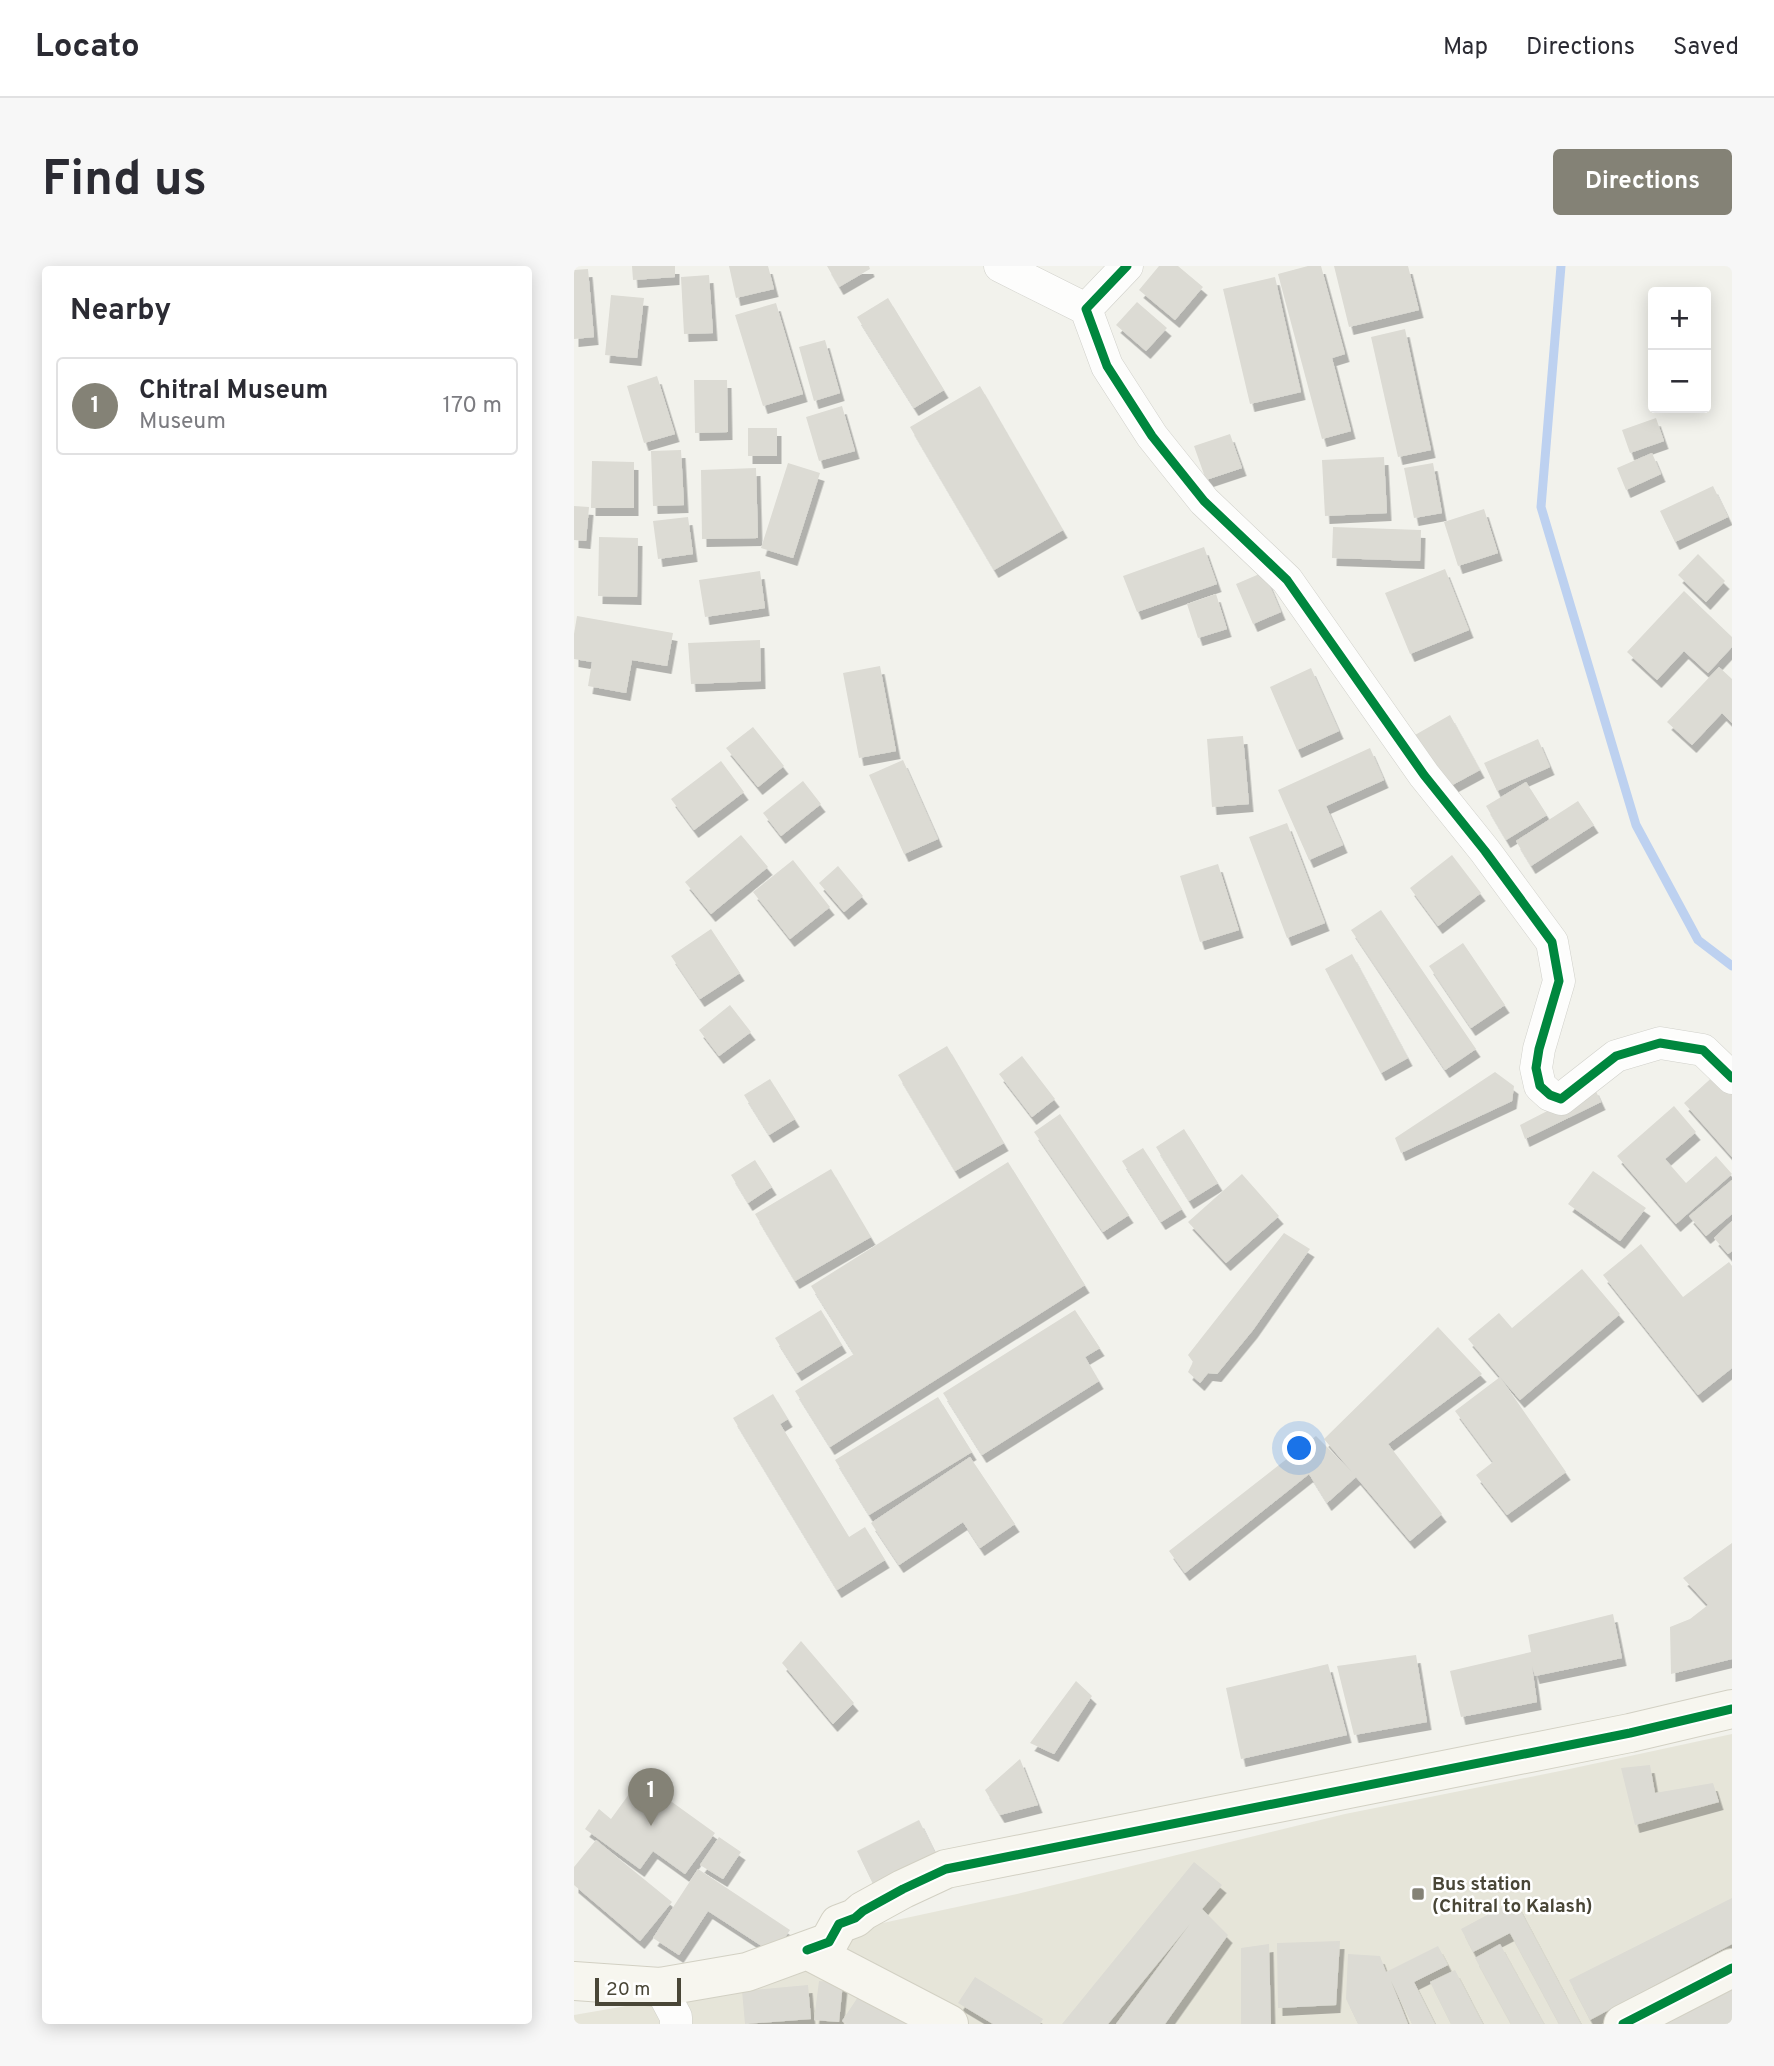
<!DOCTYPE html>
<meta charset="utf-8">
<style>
:root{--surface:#fff;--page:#f7f7f7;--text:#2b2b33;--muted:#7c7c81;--line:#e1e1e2;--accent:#848276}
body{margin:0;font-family:Overpass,sans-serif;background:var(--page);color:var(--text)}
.controls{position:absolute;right:21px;top:21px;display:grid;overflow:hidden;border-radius:7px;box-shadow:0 4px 18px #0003}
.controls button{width:63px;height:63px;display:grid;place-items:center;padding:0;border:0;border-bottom:2px solid var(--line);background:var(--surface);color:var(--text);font:35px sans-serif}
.scale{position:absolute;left:21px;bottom:18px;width:86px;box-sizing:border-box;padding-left:7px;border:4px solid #494637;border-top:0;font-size:19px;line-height:24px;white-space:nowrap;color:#494637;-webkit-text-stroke:5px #fff;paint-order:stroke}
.you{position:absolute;left:726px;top:1183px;width:24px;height:24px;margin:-18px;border:5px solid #fff;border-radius:50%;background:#1a73e8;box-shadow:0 0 0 10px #1a73e833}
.badge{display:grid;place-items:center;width:46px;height:46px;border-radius:50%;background:var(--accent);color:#fff;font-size:23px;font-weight:700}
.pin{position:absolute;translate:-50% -58px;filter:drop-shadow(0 2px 4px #0008)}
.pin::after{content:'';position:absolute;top:37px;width:24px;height:21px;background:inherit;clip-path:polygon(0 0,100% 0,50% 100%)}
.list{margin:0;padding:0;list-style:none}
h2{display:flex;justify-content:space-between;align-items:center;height:91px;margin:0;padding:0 28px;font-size:30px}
h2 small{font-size:23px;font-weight:400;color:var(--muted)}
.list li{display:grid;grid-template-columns:46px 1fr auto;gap:21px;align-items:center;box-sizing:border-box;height:98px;margin:0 14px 14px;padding:0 14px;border:2px solid var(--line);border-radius:7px}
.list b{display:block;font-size:26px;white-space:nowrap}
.list p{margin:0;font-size:23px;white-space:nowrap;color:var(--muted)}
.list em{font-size:23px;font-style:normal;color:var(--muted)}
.map{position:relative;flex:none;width:1158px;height:1758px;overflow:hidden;border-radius:7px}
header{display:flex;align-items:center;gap:42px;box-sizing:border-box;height:98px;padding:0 35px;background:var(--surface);border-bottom:2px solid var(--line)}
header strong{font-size:33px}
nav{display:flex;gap:38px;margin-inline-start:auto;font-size:24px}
.intro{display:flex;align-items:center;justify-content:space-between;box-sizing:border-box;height:168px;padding:0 42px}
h1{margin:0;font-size:49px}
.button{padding:18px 32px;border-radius:7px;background:var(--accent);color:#fff;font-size:24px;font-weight:700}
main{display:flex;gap:42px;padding:0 42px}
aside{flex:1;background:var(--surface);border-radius:7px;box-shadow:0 4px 18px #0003}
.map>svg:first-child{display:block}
.residential{fill:#e6e5d9}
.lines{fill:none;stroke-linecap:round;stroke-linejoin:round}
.stream{stroke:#bdd1f0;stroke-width:9}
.building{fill:#dcdbd4;filter:url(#shadow)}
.street-casing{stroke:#d0d0ca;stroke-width:33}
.secondary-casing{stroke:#d2d0c3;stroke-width:40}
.street{stroke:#fdfdfc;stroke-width:32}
.secondary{stroke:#f7f6ef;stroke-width:38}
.cycleway-casing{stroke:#fff;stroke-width:13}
.cycleway{stroke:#00873e;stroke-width:9}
.poi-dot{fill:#848276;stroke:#fff;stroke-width:2.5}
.labels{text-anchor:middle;stroke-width:5;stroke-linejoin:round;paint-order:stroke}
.poi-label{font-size:19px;font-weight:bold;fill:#494637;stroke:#fff;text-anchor:start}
</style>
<header>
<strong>Locato</strong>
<nav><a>Map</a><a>Directions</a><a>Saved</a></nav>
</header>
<div class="intro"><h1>Find us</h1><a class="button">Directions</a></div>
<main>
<aside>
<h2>Nearby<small></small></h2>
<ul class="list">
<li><span class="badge">1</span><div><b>Chitral Museum</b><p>Museum</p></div><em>170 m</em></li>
</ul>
</aside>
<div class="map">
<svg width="1158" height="1758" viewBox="0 0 1158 1758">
<defs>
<filter id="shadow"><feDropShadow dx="4.5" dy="8" stdDeviation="0" flood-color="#0004"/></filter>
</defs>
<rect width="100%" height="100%" fill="#f2f2ec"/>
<path class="residential" d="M1158 1468V1758H0V1749L197 1715 267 1666 443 1628 771 1548 991 1504Z"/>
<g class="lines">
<path class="stream" d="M987 0 967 241 1062 559 1124 674 1158 700"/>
</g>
<path class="building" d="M58 0H101V11L59 14Z
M155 0H194L200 23 162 32Z
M253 0H295L296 3 265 21Z
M585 0H604L629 21 601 54 565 24Z
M734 0H747L771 88 758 92 777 165 748 173 704 8Z
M760 0H834L845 44 775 61Z
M14 3 20 71 0 73V4Z
M135 9 139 67 110 68 107 11Z
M701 11 727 126 676 138 649 23Z
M37 29 70 32 63 92 31 89Z
M314 32 370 124 340 142 283 51Z
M563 36 593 62 572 85 542 59Z
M202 37 229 128 189 140 161 49Z
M831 63 857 184 824 191 797 71Z
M251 74 266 127 240 135 225 81Z
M83 110 101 168 70 177 53 120Z
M120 114H153L154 166 121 167Z
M406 120 489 264 420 304 336 161Z
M268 140 281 185 245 195 232 151Z
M1082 152 1090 175 1056 187 1048 164Z
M174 162H203V190H174Z
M656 168 668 202 632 214 620 180Z
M107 184 110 239 79 240 77 185Z
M1078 187 1087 208 1052 224 1043 202Z
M810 191 813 247 751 250 748 194Z
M18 195 60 196V242H17Z
M214 197 246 207 219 292 187 282Z
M859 197 868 247 840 252 830 202Z
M182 202 184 272 128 273 127 204Z
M1139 220 1154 251 1101 276 1086 245Z
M0 240 15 241 12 275 0 274Z
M910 243 924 287 884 300 870 256Z
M114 251 119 288 84 293 79 255Z
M759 261 847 264 846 295 758 292Z
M25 271 64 272 63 331 24 330Z
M630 281 643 318 563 346 549 310Z
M1124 288 1151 315 1132 336 1104 309Z
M871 303 895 364 836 388 811 327Z
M186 305 191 342 131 351 125 314Z
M690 306 707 346 679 358 662 318Z
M1110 325 1158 371V381L1134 407 1110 385 1083 414 1053 386Z
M642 328 653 363 624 372 613 338Z
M3 350 99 367 93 400 58 394 52 427 14 420 18 396 0 393V368Z
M186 374 187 415 117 418 114 377Z
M306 400 322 485 285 492 269 407Z
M1145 401 1158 413V457L1148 447 1118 479 1093 456Z
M737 402 765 465 723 484 696 421Z
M876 449 906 504 871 523 841 469Z
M179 461 210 500 184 521 152 482Z
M669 470 675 538 638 541 633 473Z
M964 473 976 501 923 525 910 497Z
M796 482 810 514 752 540 769 579 735 594 704 524Z
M329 494 364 573 330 588 295 509Z
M147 495 170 526 120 564 97 533Z
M229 515 247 538 207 570 189 547Z
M952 516 973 549 932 574 912 540Z
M1004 535 1020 559 957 600 942 575Z
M713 557 751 657 713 672 675 571Z
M167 569 194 601 137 648 111 616Z
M878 589 907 627 864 660 836 622Z
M219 594 256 641 216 673 179 626Z
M644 598 665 664 626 676 606 610Z
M264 600 289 630 270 646 245 617Z
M807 644 902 783 871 804 777 664Z
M137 663 166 707 126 733 97 690Z
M889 677 931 739 897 762 855 700Z
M778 688 834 792 807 807 751 703Z
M156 739 177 766 145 790 125 764Z
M373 780 430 877 381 905 324 809Z
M448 790 481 833 458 851 425 808Z
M921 806 940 820 938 835 827 887 821 872Z
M1144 806 1158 822V891L1110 837Z
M196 813 221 853 195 869 170 829Z
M1020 821 1027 836 951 873 946 859Z
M1100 840 1122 866 1091 893 1112 917 1142 890 1158 908 1102 958 1043 890Z
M486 848 555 949 529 966 460 866Z
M610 863 644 917 615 935 582 881Z
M569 882 608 943 587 956 548 895Z
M181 894 198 921 174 937 157 909Z
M434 896 511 1019 256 1181 221 1125 280 1088 237 1020Z
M257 903 297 971 221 1015 181 948Z
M1019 905 1072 942 1046 975 994 938Z
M668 908 705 950 652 997 614 956Z
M1158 914V948L1132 970 1115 950Z
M1158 955V985L1154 988 1140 972Z
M710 967 736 983 679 1064 643 1108 634 1107 626 1117 614 1106 619 1096 614 1089Z
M1067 978 1109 1031 1155 996 1158 1000V1102L1124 1129 1029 1009Z
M1008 1003 1046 1048 946 1134 926 1111 992 1206 933 1249 902 1209 919 1196 881 1145 926 1111 894 1073 925 1047 938 1062Z
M247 1044 268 1079 223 1107 201 1072Z
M501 1044 526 1082 511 1091 525 1115 408 1189 369 1127Z
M864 1061 908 1108 814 1178 868 1248 836 1275 782 1211 753 1237 735 1208 611 1307 595 1285 742 1170 778 1206 750 1173Z
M199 1128 214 1153 206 1158 275 1271 291 1261 311 1294 263 1324 159 1152Z
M364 1131 398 1186 295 1249 261 1194Z
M396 1191 441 1258 406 1282 389 1256 325 1299 297 1257Z
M1158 1277V1393L1097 1408 1096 1361 1116 1353 1134 1339 1109 1312Z
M1039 1348 1048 1392 961 1410 958 1400 963 1436 887 1451 876 1405 957 1386 954 1369Z
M227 1375 280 1437 259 1458 208 1397Z
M842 1389 853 1456 780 1469 763 1400Z
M754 1398 773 1469 667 1493 652 1422Z
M502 1415 518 1430 480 1488 456 1477Z
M446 1493 464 1539 426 1549 411 1524Z
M1076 1499 1081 1527 1139 1517 1145 1536 1061 1559 1047 1502Z
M66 1513 141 1567 111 1608 79 1585 66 1603 11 1563 25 1543 37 1553Z
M345 1554 362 1589 300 1620 283 1585Z
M145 1571 167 1586 149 1613 126 1599Z
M22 1574 98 1636 66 1675 0 1619V1601Z
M620 1596 648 1619 628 1643 654 1669 591 1758H542L616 1658 534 1758H488Z
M124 1603 216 1664 200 1688 134 1645 105 1689 79 1672Z
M1158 1632V1678L1016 1754 995 1714Z
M941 1634 1007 1758H985L936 1667 899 1686 887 1663Z
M766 1675 762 1739 704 1742 703 1677Z
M695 1678 697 1758H667V1682Z
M926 1678 970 1758H937L901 1692Z
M864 1680 874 1699 840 1716 861 1758H838L817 1715 834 1758H784L772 1733 774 1688 806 1690 812 1706Z
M881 1704 909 1758H877L856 1716Z
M401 1711 469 1753 466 1758H419L384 1737Z
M245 1715 269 1717 265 1756 240 1754Z
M1158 1717V1755L1153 1758H1078Z
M234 1719 237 1753 171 1758 168 1725Z
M288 1725 341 1758H272L268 1755Z"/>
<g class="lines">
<defs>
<path id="street" d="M426 0 512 43
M553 0 512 43 533 100 578 170 630 235 713 314 850 509 911 585 978 676 985 715 965 783 962 802 966 820 976 829 987 833 1042 790 1086 777 1129 784 1158 812
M86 1721 102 1751V1758"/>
<path id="secondary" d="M233 1684 255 1676 265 1658 281 1652 289 1645 329 1623 372 1603 1056 1467 1158 1443
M0 1715 86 1721 173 1706 233 1684 375 1758
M1049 1758 1158 1702"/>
</defs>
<use href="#street" class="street-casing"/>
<use href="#secondary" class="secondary-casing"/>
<use href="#street" class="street"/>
<use href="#secondary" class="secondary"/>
<defs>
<path id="cycleway" d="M553 0 512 43 533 100 578 170 630 235 713 314 850 509 911 585 978 676 985 715 965 783 962 802 966 820 976 829 987 833 1042 790 1086 777 1129 784 1158 812
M233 1684 255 1676 265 1658 281 1652 289 1645 329 1623 372 1603 1056 1467 1158 1443
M1049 1758 1158 1702"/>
</defs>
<use href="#cycleway" class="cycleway-casing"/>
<use href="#cycleway" class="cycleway"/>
</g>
<rect class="poi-dot" x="837" y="1621" width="14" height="14" rx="3.5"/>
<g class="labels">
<g class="poi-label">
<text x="858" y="1624">Bus station<tspan x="858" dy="22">(Chitral to Kalash)</tspan></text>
</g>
</g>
</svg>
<div class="controls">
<button>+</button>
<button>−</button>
</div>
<div class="scale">20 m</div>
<div class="you"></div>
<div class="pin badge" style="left:77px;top:1560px">1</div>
</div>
</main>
